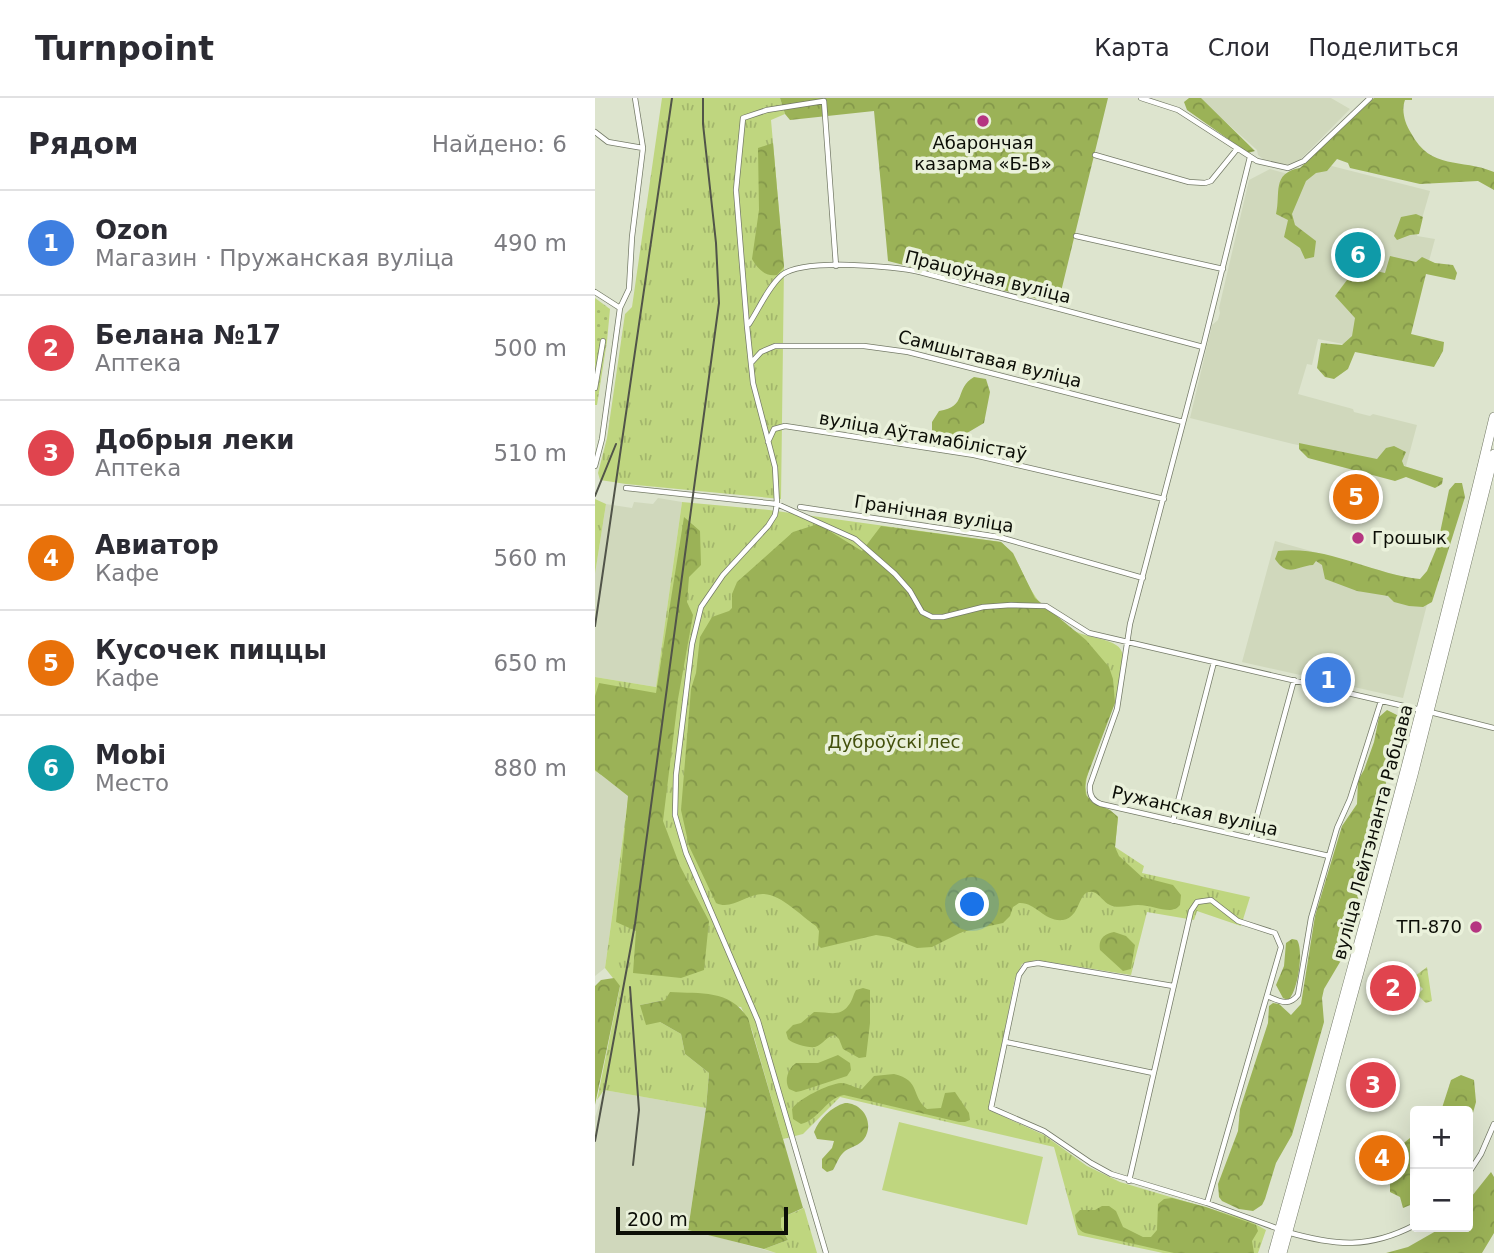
<!DOCTYPE html>
<html lang="ru">
<meta charset="utf-8">
<style>
:root{--surface:#fff;--page:#f2f2f3;--text:#2b2b33;--muted:#7c7c81;--line:#e1e1e2;--accent:#b53581}
body{margin:0;font-family:"DejaVu Sans",sans-serif;background:var(--page);color:var(--text)}
.controls{position:absolute;right:21px;bottom:21px;display:grid;overflow:hidden;border-radius:7px;box-shadow:0 7px 28px #0002}
.controls button{width:63px;height:63px;display:grid;place-items:center;padding:0;border:0;border-bottom:2px solid var(--line);background:var(--surface);color:var(--text);font:35px sans-serif}
.scale{position:absolute;left:21px;bottom:18px;width:172px;box-sizing:border-box;padding-left:7px;border:4px solid #0c0e07;border-top:0;font-size:19px;line-height:24px;white-space:nowrap;color:#0c0e07;-webkit-text-stroke:5px #eaf1db;paint-order:stroke}
.you{position:absolute;left:378px;top:807px;width:24px;height:24px;margin:-18px;border:5px solid #fff;border-radius:50%;background:#1a73e8;box-shadow:0 0 0 10px #1a73e833}
.badge{display:grid;place-items:center;width:46px;height:46px;border-radius:50%;background:var(--accent);color:#fff;font-size:23px;font-weight:700}
.pin{position:absolute;translate:-50% -50%;border:4px solid #fff;box-shadow:0 2px 7px #0006}
.list{margin:0;padding:0;list-style:none}
h2{display:flex;justify-content:space-between;align-items:center;height:91px;margin:0;padding:0 28px;font-size:30px}
h2 small{font-size:23px;font-weight:400;color:var(--muted)}
.list li{display:grid;grid-template-columns:46px 1fr auto;gap:21px;align-items:center;box-sizing:border-box;height:105px;padding:0 28px;border-top:2px solid var(--line)}
.list b{display:block;font-size:26px;white-space:nowrap}
.list p{margin:0;font-size:23px;white-space:nowrap;color:var(--muted)}
.list em{font-size:23px;font-style:normal;color:var(--muted)}
.map{position:relative;flex:none;width:899px;height:1155px;overflow:hidden}
header{display:flex;align-items:center;gap:42px;box-sizing:border-box;height:98px;padding:0 35px;background:var(--surface);border-bottom:2px solid var(--line)}
header strong{font-size:33px}
nav{display:flex;gap:38px;margin-inline-start:auto;font-size:24px}
main{display:flex}
aside{flex:1;background:var(--surface)}
.map>svg:first-child{display:block}
.built{fill:#d0d8bc}
.grass{fill:url(#grass-tufts)}
.forest{fill:url(#forest-crowns)}
.park{fill:url(#park-crowns)}
.garden{fill:url(#garden-dots)}
.pitch{fill:#bfd67f}
.lines{fill:none;stroke-linecap:round;stroke-linejoin:round}
.street-casing{stroke:#757b68;stroke-width:6}
.highway-casing{stroke:#757b68;stroke-width:10}
.street{stroke:#fff;stroke-width:4.5}
.highway{stroke:#fff;stroke-width:9}
.rail{stroke:#515449;stroke-width:2}
.poi-dot{fill:#b53581;stroke:#eaf1db;stroke-width:2.5}
.labels{text-anchor:middle;stroke-width:7;stroke-linejoin:round;paint-order:stroke}
.poi-label{font-size:18px;fill:#0c0e07;stroke:#eaf1db}
.street-label{font-size:18px;fill:#0c0e07;stroke:#eaf1db}
.park-label{font-size:18px;fill:#43510d;stroke:#eaf1db}
</style>
<header>
<strong>Turnpoint</strong>
<nav><a>Карта</a><a>Слои</a><a>Поделиться</a></nav>
</header>
<main>
<aside>
<h2>Рядом<small>Найдено: 6</small></h2>
<ul class="list">
<li><span class="badge" style="background:#3f7fe0">1</span><div><b>Ozon</b><p>Магазин · Пружанская вуліца</p></div><em>490 m</em></li>
<li><span class="badge" style="background:#e0444e">2</span><div><b>Белана №17</b><p>Аптека</p></div><em>500 m</em></li>
<li><span class="badge" style="background:#e0444e">3</span><div><b>Добрыя леки</b><p>Аптека</p></div><em>510 m</em></li>
<li><span class="badge" style="background:#e8710a">4</span><div><b>Авиатор</b><p>Кафе</p></div><em>560 m</em></li>
<li><span class="badge" style="background:#e8710a">5</span><div><b>Кусочек пиццы</b><p>Кафе</p></div><em>650 m</em></li>
<li><span class="badge" style="background:#0f9aa8">6</span><div><b>Mobi</b><p>Место</p></div><em>880 m</em></li>
</ul>
</aside>
<div class="map">
<svg width="899" height="1155" viewBox="0 0 899 1155">
<defs>
<pattern id="grass-tufts" width="24" height="20" patternUnits="userSpaceOnUse" patternTransform="scale(1.75)"><rect width="24" height="20" fill="#bfd67f"/><path d="M3 7l-1-3M5 7V3M7 7l1-3M15 17l-1-3M17 17v-4M19 17l1-3" fill="none" stroke="#a3b66c"/></pattern>
<pattern id="forest-crowns" width="20" height="18" patternUnits="userSpaceOnUse" patternTransform="scale(1.75)"><rect width="20" height="18" fill="#9bb257"/><path d="M2 6a3 3 0 1 1 6 0M12 15a3 3 0 1 1 6 0" fill="none" stroke="#84984a"/></pattern>
<pattern id="park-crowns" width="20" height="18" patternUnits="userSpaceOnUse" patternTransform="scale(1.75)"><rect width="20" height="18" fill="#bfd67f"/><path d="M2 6a3 3 0 1 1 6 0M12 15a3 3 0 1 1 6 0" fill="none" stroke="#a3b66c"/></pattern>
<pattern id="garden-dots" width="8" height="8" patternUnits="userSpaceOnUse" patternTransform="scale(1.75)"><rect width="8" height="8" fill="#bfd67f"/><path d="M2 2h.1M6 6h.1" fill="none" stroke="#a3b66c" stroke-width="1.8" stroke-linecap="round"/></pattern>
</defs>
<rect width="100%" height="100%" fill="#dde4ce"/>
<path class="built" d="M604 0H736L755 11 702 65 685 67 669 62 663 57 662 52Z
M725 65 835 93 822 138 840 141 808 258 723 241 717 267 712 266 703 296 758 311 759 314 775 318 778 316 822 327 811 368 698 346 595 320 617 227 623 222 625 215 624 210 654 82 675 71 707 80Z
M63 400 87 404 61 589 0 579V476L11 406 37 410 39 404 58 406Z
M680 443 837 487 808 600 647 564Z
M0 673 34 693 10 870 0 878Z
M9 992 111 1010 93 1131 181 1155H0V1019Z"/>
<path class="grass" d="M67 0H185L190 16 176 22 189 169 186 401 31 386 5 382 3 375 12 340 30 216 37 209Z
M0 401 11 406 0 476Z
M87 404 174 412 406 444C425 461 426 477 440 498 447 510 464 520 475 530 488 541 522 539 527 554 538 594 479 675 493 699 499 710 515 710 523 719L520 749 549 768 547 775 655 799 646 828 602 813 599 822 552 814 536 877 441 862 427 866 420 880 394 1012 449 1037 492 1068 525 1084 653 1122 671 1132 663 1155H568L483 1137 459 1049 245 999 208 1036 188 1041 157 932 146 909 70 902 45 907 65 924 86 936 90 956 114 975 111 1010 9 992 2 1002 25 889 10 870 34 694 0 673V579L61 589Z
M209 1110 222 1155H181L169 1151 193 1142 186 1129V1120Z"/>
<path class="forest" d="M185 0H513L463 206 293 163 279 13 195 22 190 16Z
M594 0H606L660 53 653 55 592 12 589 4Z
M779 0H817V2H810C806 13 810 25 816 35 836 73 866 60 899 74V92L883 83 825 86 755 70 753 65 742 61 732 73 721 75 711 83 697 116 700 127 721 143 719 159 710 161 705 150 689 139 693 122 681 116C686 96 676 75 705 70Z
M178 45 189 169 182 177C170 179 163 171 157 161L164 112 163 50Z
M821 116 828 119 824 136 815 137 802 142 799 138 806 119Z
M795 158 821 164 827 159 840 165 858 167 862 175 860 182 831 176 816 236 849 244 848 253 839 269 760 254 753 271 739 281 730 279 722 270 726 245 747 247 757 238 760 220 740 198 752 182 763 178V169L790 175Z
M379 279 391 281 395 294 389 325 372 335 365 336 360 347 345 345 337 337V324L344 313C373 309 359 290 379 279Z
M704 345 782 361 791 350 799 348 811 354 807 363 809 368 848 380 847 386 840 390 811 379 800 383 713 360 704 351Z
M860 385H867L870 399 837 504 828 509 814 508 799 504 793 498 762 493 730 481 727 467 721 463 718 467C702 468 693 480 680 461L683 453C732 447 777 476 825 481L832 473 842 449 854 392Z
M89 419 105 433 106 467 94 479 92 504 98 517 83 601 68 723 85 768 114 823 109 872 86 880 38 875 41 833 21 824 33 698 0 672V598L4 585 61 595Z
M223 426 267 453 286 428 406 444 418 455 440 500 491 542 514 569 518 581 520 605 491 681 490 689 491 697 497 704 515 712 523 719 520 749 524 758 547 779 578 787 586 797 585 807C581 811 581 811 575 812 565 812 554 807 543 807 534 807 523 811 515 807 508 804 505 796 498 794 482 791 487 819 468 822 449 824 441 804 424 805L418 809 415 818 408 825 367 834 337 849 322 850 294 839 281 837 226 850 223 847 224 833 221 828C206 818 187 797 169 796 152 795 137 813 121 805L94 748 86 712 96 591 101 575 105 539 117 519 134 513 137 510V496L142 484 198 434Z
M792 612 802 617 806 622V635L792 668 790 697 748 859 729 891 727 900 729 924 697 1037 681 1065 670 1101 667 1107 658 1113 644 1111 627 1103 624 1099 623 1086 643 1033 645 1011 673 925 674 908 678 905 684 906 696 917 706 906 720 818 747 728 762 706 763 682 769 672 779 644 784 619Z
M519 834 531 838 540 847 536 871 528 873 505 852C503 841 509 836 519 834Z
M697 841 702 842C709 852 703 894 693 902L688 900 681 887 689 868 691 845Z
M19 880 25 888 0 1007V888L6 882Z
M268 890 275 892V925L271 959 264 960 248 951 244 941 240 937C231 938 229 946 220 949 213 950 198 946 193 941L191 934 198 927 206 925 219 914C231 913 244 920 253 908 257 904 258 897 261 892Z
M75 894C106 896 134 891 153 920L208 1110 186 1120V1129L193 1142 169 1151 93 1132 111 1010 114 975 90 956 86 936 65 924 51 927 45 907 70 902Z
M243 957 255 965 256 972 252 978 206 993 201 994 194 991C189 982 193 971 201 965H223Z
M299 976C326 982 316 999 332 1011L346 1010 350 995 360 994 374 1015 375 1022 370 1024H364L249 997C231 1000 224 1022 206 1026L198 1021 197 1011C203 1001 233 986 246 985 253 985 260 990 267 991L279 978Z
M866 977 879 982 881 1004 873 1033V1013H846L856 982Z
M250 1005C268 1005 280 1025 269 1041 265 1047 256 1049 250 1053 244 1058 242 1065 238 1072L232 1074 227 1070V1061L237 1050 239 1043 222 1041 219 1034C224 1021 236 1009 250 1005Z
M820 1036V1105L808 1110 805 1099 795 1094V1077L800 1052Z
M896 1074 899 1079V1135L887 1155H791L813 1149 848 1129H873V1103Z
M577 1100 611 1109 661 1127 663 1133 657 1143 659 1155H579L490 1135C482 1132 481 1125 480 1117L485 1112H500L507 1108H514L521 1113 528 1129 548 1139H556L562 1132 563 1106 569 1101Z"/>
<path class="park" d="M832 869 837 903 831 905 822 897 828 891 819 882 820 878Z"/>
<path class="garden" d="M0 200 15 211 12 243 2 307H0Z"/>
<path class="pitch" d="M304 1024 448 1059 432 1127 287 1092Z"/>
<g class="lines">
<defs>
<path id="street" d="M546 0 583 12 662 63 693 70 709 63 775 0
M0 34 13 44 48 50
M500 57 594 84 610 85 616 83 642 51
M655 59 608 249 535 526 522 611 495 687C494 696 497 703 506 706L734 758
M481 138 628 171
M0 194 25 210 7 341 0 368
M25 210 34 191 37 139 48 50 40 0
M154 226C164 211 173 189 187 177 208 160 299 168 325 174L608 249
M156 265 166 254 180 248H269L313 254 588 324
M0 290 8 243
M173 344 179 331 190 328 379 357 569 401
M31 390 182 406 260 441 300 476 315 493 327 514 337 519H348L388 509 416 507 451 508 494 535 826 612
M205 409 404 439 548 480
M835 614 899 630
M578 723 619 564
M656 740 699 582
M578 888 443 865 431 867 424 877 396 1010 449 1033 496 1065 516 1076 612 1105 684 1131
M672 898C684 903 694 909 703 897L716 820 742 730 755 701 786 603
M411 944 558 975
M873 1076 886 1056 899 1026
M534 1083 596 813 602 804 616 802 643 823 680 835 686 849 612 1105
M692 1134C741 1148 774 1151 820 1127
M231 1155 163 923 91 755 80 717 81 677 97 546 106 509 128 477 173 428 180 417 182 406 180 369 158 285 152 228 141 92 148 20 172 12 229 3 241 168"/>
<path id="highway" d="M678 1155C756 878 832 600 899 319
M687 1155 818 677 899 356"/>
</defs>
<use href="#street" class="street-casing"/>
<use href="#highway" class="highway-casing"/>
<use href="#street" class="street"/>
<use href="#highway" class="highway"/>
<path class="rail" d="M0 398 21 346
M0 528 77 0
M35 889 44 1012 38 1067
M0 1043 40 826 124 205 121 145 108 26V0"/>
</g>
<g class="poi-dot">
<circle cx="388" cy="23" r="7"/>
<circle cx="763" cy="440" r="7"/>
<circle cx="881" cy="829" r="7"/>
</g>
<g class="labels">
<g class="poi-label">
<text x="388" y="51">Абарончая<tspan x="388" dy="21">казарма «Б-В»</tspan></text>
<text x="777" y="446" text-anchor="start">Грошык</text>
<text x="867" y="835" text-anchor="end">ТП-870</text>
</g>
<g class="street-label">
<text transform="translate(393 179) rotate(14)" y="6">Працоўная вуліца</text>
<text transform="translate(395 261) rotate(14)" y="6">Самшытавая вуліца</text>
<text transform="translate(328 338) rotate(10)" y="6">вуліца Аўтамабілістаў</text>
<text transform="translate(339 416) rotate(9)" y="6">Гранічная вуліца</text>
<text transform="translate(600 713) rotate(13)" y="6">Ружанская вуліца</text>
<text transform="translate(778 734) rotate(-75)" y="6">вуліца Лейтэнанта Рабцава</text>
</g>
<g class="park-label">
<text x="299" y="650">Дуброўскі лес</text>
</g>
</g>
</svg>
<div class="controls">
<button>+</button>
<button>−</button>
</div>
<div class="scale">200 m</div>
<div class="you"></div>
<div class="pin badge" style="left:733px;top:582px;background:#3f7fe0">1</div>
<div class="pin badge" style="left:798px;top:890px;background:#e0444e">2</div>
<div class="pin badge" style="left:778px;top:987px;background:#e0444e">3</div>
<div class="pin badge" style="left:787px;top:1060px;background:#e8710a">4</div>
<div class="pin badge" style="left:761px;top:399px;background:#e8710a">5</div>
<div class="pin badge" style="left:763px;top:157px;background:#0f9aa8">6</div>
</div>
</main>
